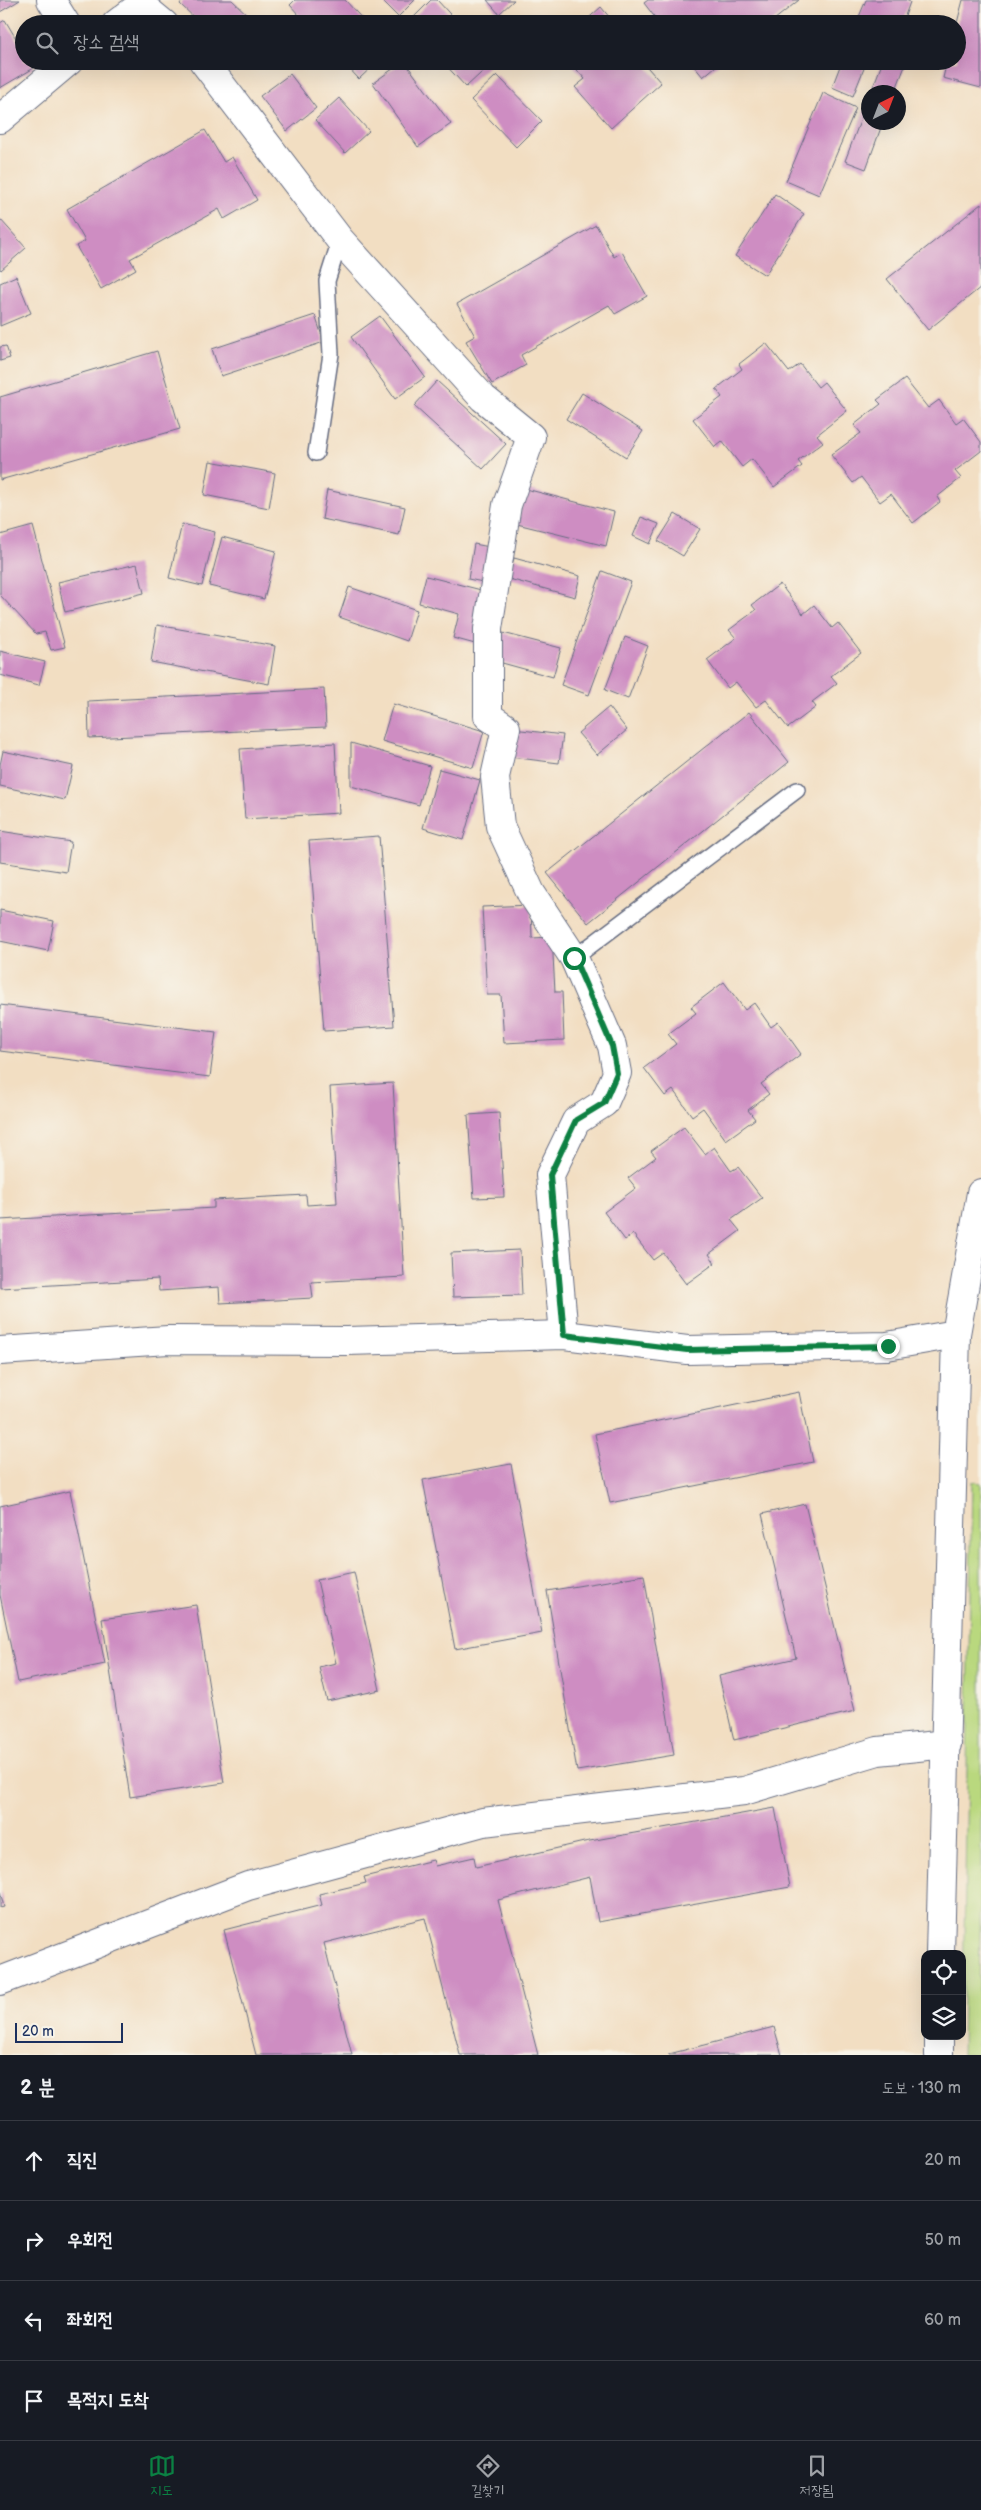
<!DOCTYPE html>
<html lang="ko">
<meta charset="utf-8">
<style>
:root{--surface:#171b24;--page:#20242c;--text:#f1f3f6;--muted:#9ea1a6;--line:#363941;--accent:#0b8043}
body{margin:0;font-family:"Balsamiq Sans","Poor Story",sans-serif;background:var(--page);color:var(--text)}
.controls{position:absolute;right:15px;bottom:15px;display:grid;overflow:hidden;border-radius:10px;box-shadow:0 5px 20px #0002}
.controls button{width:45px;height:45px;display:grid;place-items:center;padding:0;border:0;border-bottom:1px solid var(--line);background:var(--surface);color:var(--text);font:25px sans-serif}
.compass{position:absolute;left:861px;top:85px;width:45px;height:45px;border-radius:50%;background:var(--surface);box-shadow:0 5px 20px #0002;rotate:42deg}
.scale{position:absolute;left:15px;bottom:12px;width:108px;box-sizing:border-box;padding-left:5px;border:2px solid #1b2f5e;border-top:0;font-size:14px;line-height:18px;white-space:nowrap;color:#1b2f5e;-webkit-text-stroke:4px #f7f3e8;paint-order:stroke}
.stop{position:absolute;width:15px;height:15px;margin:-11px;border:4px solid #0b8043;border-radius:50%;background:#fff}
.stop.end{background:#0b8043;border-color:#fff;box-shadow:0 1px 5px #0008}
.list{margin:0;padding:0;list-style:none}
h2{display:flex;justify-content:space-between;align-items:center;height:65px;margin:0;padding:0 20px;font-size:21px}
h2 small{font-size:16px;font-weight:400;color:var(--muted)}
.list li{display:grid;grid-template-columns:32px 1fr auto;gap:15px;align-items:center;box-sizing:border-box;height:80px;padding:0 20px;border-top:1px solid var(--line)}
.list b{display:block;font-size:19px;white-space:nowrap}
.list em{font-size:16px;font-style:normal;color:var(--muted)}
.icon{flex:none;width:28px;height:28px;fill:none;stroke:currentColor;stroke-width:2;stroke-linecap:round;stroke-linejoin:round}
.map{position:relative;flex:none;width:981px;height:2055px;overflow:hidden}
.search{position:absolute;background:var(--surface);box-shadow:0 5px 20px #0002;left:15px;right:15px;top:15px;height:55px;display:flex;align-items:center;gap:12px;box-sizing:border-box;padding:0 18px;border-radius:28px;color:var(--muted);font-size:19px}
.sheet{height:385px;background:var(--surface)}
nav{display:flex;justify-content:space-around;align-items:center;box-sizing:border-box;height:70px;border-top:1px solid var(--line);background:var(--surface);font-size:14px;color:var(--muted)}
nav a{display:grid;justify-items:center;gap:2px}
nav .on{color:var(--accent)}
.map>svg:first-child{display:block}
.green{fill:#b9d87e;stroke:#6a846e}
.building{fill:#ce8dc2}
.lines{fill:none;stroke-linecap:round;stroke-linejoin:round}
.service-casing{stroke:#666c81;stroke-width:18}
.minor-casing{stroke:#666c81;stroke-width:30}
.tertiary-casing{stroke:#666c81;stroke-width:30}
.secondary-casing{stroke:#666c81;stroke-width:30}
.service{stroke:#fff;stroke-width:15}
.minor{stroke:#fff;stroke-width:28}
.tertiary{stroke:#fff;stroke-width:28}
.secondary{stroke:#fff;stroke-width:28}
.route{stroke:#0b8043;stroke-width:6}
</style>
<div class="map">
<svg width="981" height="2055" viewBox="0 0 981 2055">
<rect width="100%" height="100%" fill="#f7f3e8"/>
<filter id="ink" filterUnits="userSpaceOnUse"><feTurbulence type="fractalNoise" baseFrequency=".02" numOctaves="2"/><feDisplacementMap in="SourceGraphic" scale="10" xChannelSelector="R" yChannelSelector="G"/><feConvolveMatrix kernelMatrix="1 2 1 2 8 2 1 2 1" color-interpolation-filters="sRGB"/></filter>
<filter id="wash" filterUnits="userSpaceOnUse"><feTurbulence type="fractalNoise" baseFrequency=".0096" numOctaves="4" result="noise"/><feDisplacementMap in="SourceGraphic" scale="20" xChannelSelector="R" yChannelSelector="G"/><feGaussianBlur stdDeviation="1.12" result="paint"/><feColorMatrix in="noise" values="0 0 0 0 0 0 0 0 0 0 0 0 0 0 0 0 0 1.4 0 .05"/><feComposite in="paint" operator="in"/></filter>
<g filter="url(#wash)">
<rect width="100%" height="100%" fill="#f2dec2"/>
<path class="green" d="M972 1482 981 1483V1873L978 2055H962Z"/>
<g id="blocks">
<path class="building" d="M0 0H20L0 12Z
M183 0H232L251 18 245 24H201L180 4Z
M295 0H345L367 24H307L290 5Z
M381 0H415L398 17Z
M431 0H437L459 24H407Z
M487 0H514L499 14Z
M648 0H799L769 24H660L644 3Z
M866 0H906L910 2 902 24H856Z
M963 0H981V88L943 78 947 61H957V23Z
M601 7 615 24H582Z
M5 20 24 52V61H30L34 68 0 88V23Z
M342 61H378L359 79Z
M404 61 451 124 418 147 373 83Z
M442 61H494L466 87Z
M569 61H642L661 83 611 128 575 87 585 79Z
M690 61H722L703 77Z
M842 61H867L853 96 832 87Z
M883 61 905 66 895 92H871Z
M290 74 316 108 287 131 260 96Z
M497 75 542 121 516 147 471 100Z
M823 93 856 108 819 195 786 181Z
M339 98 369 131 345 153 315 120Z
M868 100V122H883L866 169 845 161Z
M205 130 224 162 232 157 257 200 224 219 219 209 130 259 136 269 101 289 76 246 85 241 67 209Z
M775 194 804 214 765 275 735 256Z
M981 204V287L928 330 887 279Z
M0 219 26 248 1 270 0 269Z
M596 225 614 257 622 252 647 296 615 314 609 305 521 355 526 365 492 384 466 341 475 336 457 304Z
M16 276 31 313 0 326V283Z
M315 315 324 342 221 376 212 349Z
M380 316 425 377 395 399 351 337Z
M766 343 789 372 800 364 818 387 824 382 847 411 817 435 823 442 798 461 802 466 774 487 752 459 742 467 722 441 715 447 693 419 722 397 716 389 742 369 739 364Z
M6 346 10 358 0 361V347Z
M157 351 180 429 0 480V397Z
M905 379 928 408 939 400 956 423 963 418 981 442V451L955 471 961 478 937 497 940 502 913 523 891 494 880 502 861 477 853 483 831 455 861 433 854 425 881 404 877 400Z
M437 381 506 444 483 469 414 406Z
M582 393 643 431 626 457 566 419Z
M210 461 275 473 269 508 204 495Z
M526 489 614 512 606 546 517 524Z
M327 490 405 507 399 535 322 519Z
M675 514 700 529 683 556 658 541Z
M641 517 659 524 650 544 633 536Z
M182 524 215 532 202 586 169 578Z
M33 526 65 647 51 650 45 632 36 634 0 595V535Z
M222 537 276 551 264 599 209 586Z
M474 544 495 548 488 583 468 579Z
M514 558 580 576 575 597 509 579Z
M137 564 144 593 65 612 58 582Z
M602 571 631 582 589 695 561 685Z
M426 576 489 592 475 644 453 638 459 614 419 603Z
M780 584 803 614 814 605 832 628 838 623 861 653 831 676 837 683 812 702 816 707 788 728 766 700 756 707 736 682 728 688 707 660 736 638 729 630 756 610 752 605Z
M349 587 417 610 407 641 339 617Z
M157 625 275 646 269 684 151 662Z
M503 633 561 648 553 677 495 661Z
M625 637 648 646 628 699 605 690Z
M0 651 45 662 39 685 0 675Z
M324 689 326 727 89 738 88 701Z
M393 704 484 731 473 768 382 741Z
M609 707 627 730 597 755 578 733Z
M749 712 789 762 588 923 547 873Z
M513 729 563 735 559 763 510 757Z
M335 743 339 813 245 819 240 749Z
M351 743 430 766 419 805 351 786Z
M3 751 73 766 65 800 0 786V765Z
M439 769 480 780 463 840 423 828Z
M0 831 71 842 66 872 0 862Z
M379 836 394 1026 324 1031 309 841Z
M531 905 532 938 552 937 555 992H562L564 1040 504 1043 501 995H487L482 907Z
M0 910 54 921 48 951 0 941Z
M724 982 745 1010 754 1003 771 1027 778 1022 801 1054 761 1084 769 1094 748 1110 755 1119 726 1140 703 1108 692 1116 673 1090 665 1096 644 1068 676 1044 668 1034 696 1013 691 1007Z
M0 1005 216 1032 210 1077 0 1051Z
M393 1083 404 1277 311 1282 313 1298 220 1303 219 1287 159 1291 158 1279 0 1288V1220L214 1208V1200L306 1195 307 1205 337 1203 330 1087Z
M499 1113 504 1197 474 1198 468 1115Z
M684 1127 705 1154 714 1147 731 1171 738 1167 762 1198 731 1220 740 1231 709 1254 715 1263 686 1284 663 1253 653 1260 633 1234 625 1240 604 1212 636 1188 628 1178 656 1157 651 1151Z
M520 1250 522 1295 453 1297 451 1253Z
M799 1392 813 1462 610 1503 595 1434Z
M511 1464 542 1633 455 1649 423 1480Z
M70 1491 105 1664 18 1682 0 1595V1506Z
M805 1504 855 1711 734 1740 719 1676 796 1658 762 1514Z
M354 1572 380 1690 327 1701 319 1667 336 1663 317 1580Z
M644 1575 674 1755 577 1771 547 1591Z
M196 1605 224 1783 130 1797 102 1619Z
M775 1808 790 1887 598 1922 590 1877 498 1900 538 2055H460L425 1918 324 1943 352 2055H256L224 1930 322 1905 319 1894 366 1883 364 1877 433 1860 435 1866 474 1857 476 1867 584 1842Z
M0 1891 4 1907 0 1908Z
M774 2027 782 2055H669V2054Z"/>
</g>
</g>
<g filter="url(#ink)">
<use href="#blocks" fill-opacity="0" stroke="#666c81" stroke-width="1"/>
<g class="lines">
<defs>
<path id="service" d="M316 453 331 354 327 281 340 240
M574 958 797 790"/>
<path id="minor" d="M51 0 66 24
M116 24 141 5 164 24
M203 61 340 240 483 398 531 437 507 505 488 629V716L506 728 495 777 500 826 531 893 574 958 612 1046 617 1073 604 1103 576 1121 550 1175 564 1335
M0 119 69 61
M0 1981 248 1886 483 1822 744 1791 878 1751 947 1744"/>
<path id="tertiary" d="M940 1954 956 1334
M939 2055V2036"/>
<path id="secondary" d="M0 1351 168 1340 347 1341 564 1335 687 1350 887 1346 956 1334 981 1193"/>
</defs>
<use href="#service" class="service-casing"/>
<use href="#minor" class="minor-casing"/>
<use href="#tertiary" class="tertiary-casing"/>
<use href="#secondary" class="secondary-casing"/>
<use href="#service" class="service"/>
<use href="#minor" class="minor"/>
<use href="#tertiary" class="tertiary"/>
<use href="#secondary" class="secondary"/>
</g>
</g>
<g class="lines" filter="url(#ink)">
<path class="route" d="M574 958 612 1046 617 1073 604 1103 576 1120 550 1175 564 1335 687 1350 888 1346"/>
</g>
</svg>
<div class="controls">
<button><svg class="icon" aria-label="locate" viewBox="0 0 24 24"><circle cx="12" cy="12" r="6"/><path d="M12 2v4M12 18v4M2 12h4M18 12h4"/></svg></button>
<button><svg class="icon" aria-label="layers" viewBox="0 0 24 24"><path d="M12 4l9 5-9 5-9-5zM3 14l9 5 9-5"/></svg></button>
</div>
<svg class="compass" viewBox="-18 -18 36 36"><path d="M0-13l5 13h-10z" fill="#e53935"/><path d="M0 13l5-13h-10z" fill="#9ea1a6"/></svg>
<div class="scale">20 m</div>
<div class="stop" style="left:574px;top:958px"></div>
<div class="stop end" style="left:888px;top:1346px"></div>
<div class="search"><svg class="icon" aria-label="search" viewBox="0 0 24 24"><circle cx="10" cy="10" r="6"/><path d="M15 15l6 6"/></svg>장소 검색</div>
</div>
<section class="sheet">
<h2>2 분<small>도보 · 130 m</small></h2>
<ul class="list">
<li><svg class="icon" aria-label="ahead" viewBox="0 0 24 24"><path d="M12 20V5M6 11l6-6 6 6"/></svg><div><b>직진</b></div><em>20 m</em></li>
<li><svg class="icon" aria-label="right" viewBox="0 0 24 24"><path d="M7 20v-9h11M14 6l5 5-5 5"/></svg><div><b>우회전</b></div><em>50 m</em></li>
<li><svg class="icon" aria-label="left" viewBox="0 0 24 24"><path d="M17 20v-9H6M10 6l-5 5 5 5"/></svg><div><b>좌회전</b></div><em>60 m</em></li>
<li><svg class="icon" aria-label="arrive" viewBox="0 0 24 24"><path d="M6 21V4h12l-3 4 3 4H6"/></svg><div><b>목적지 도착</b></div></li>
</ul>
</section>
<nav>
<a class="on"><svg class="icon" aria-label="map" viewBox="0 0 24 24"><path d="M3 6l6-2 6 2 6-2v14l-6 2-6-2-6 2zM9 4v14M15 6v14"/></svg>지도</a>
<a><svg class="icon" aria-label="directions" viewBox="0 0 24 24"><path d="M12 3l9 9-9 9-9-9zM9 14v-3h6M13 9l2 2-2 2"/></svg>길찾기</a>
<a><svg class="icon" aria-label="saved" viewBox="0 0 24 24"><path d="M7 4h10v16l-5-4-5 4z"/></svg>저장됨</a>
</nav>
